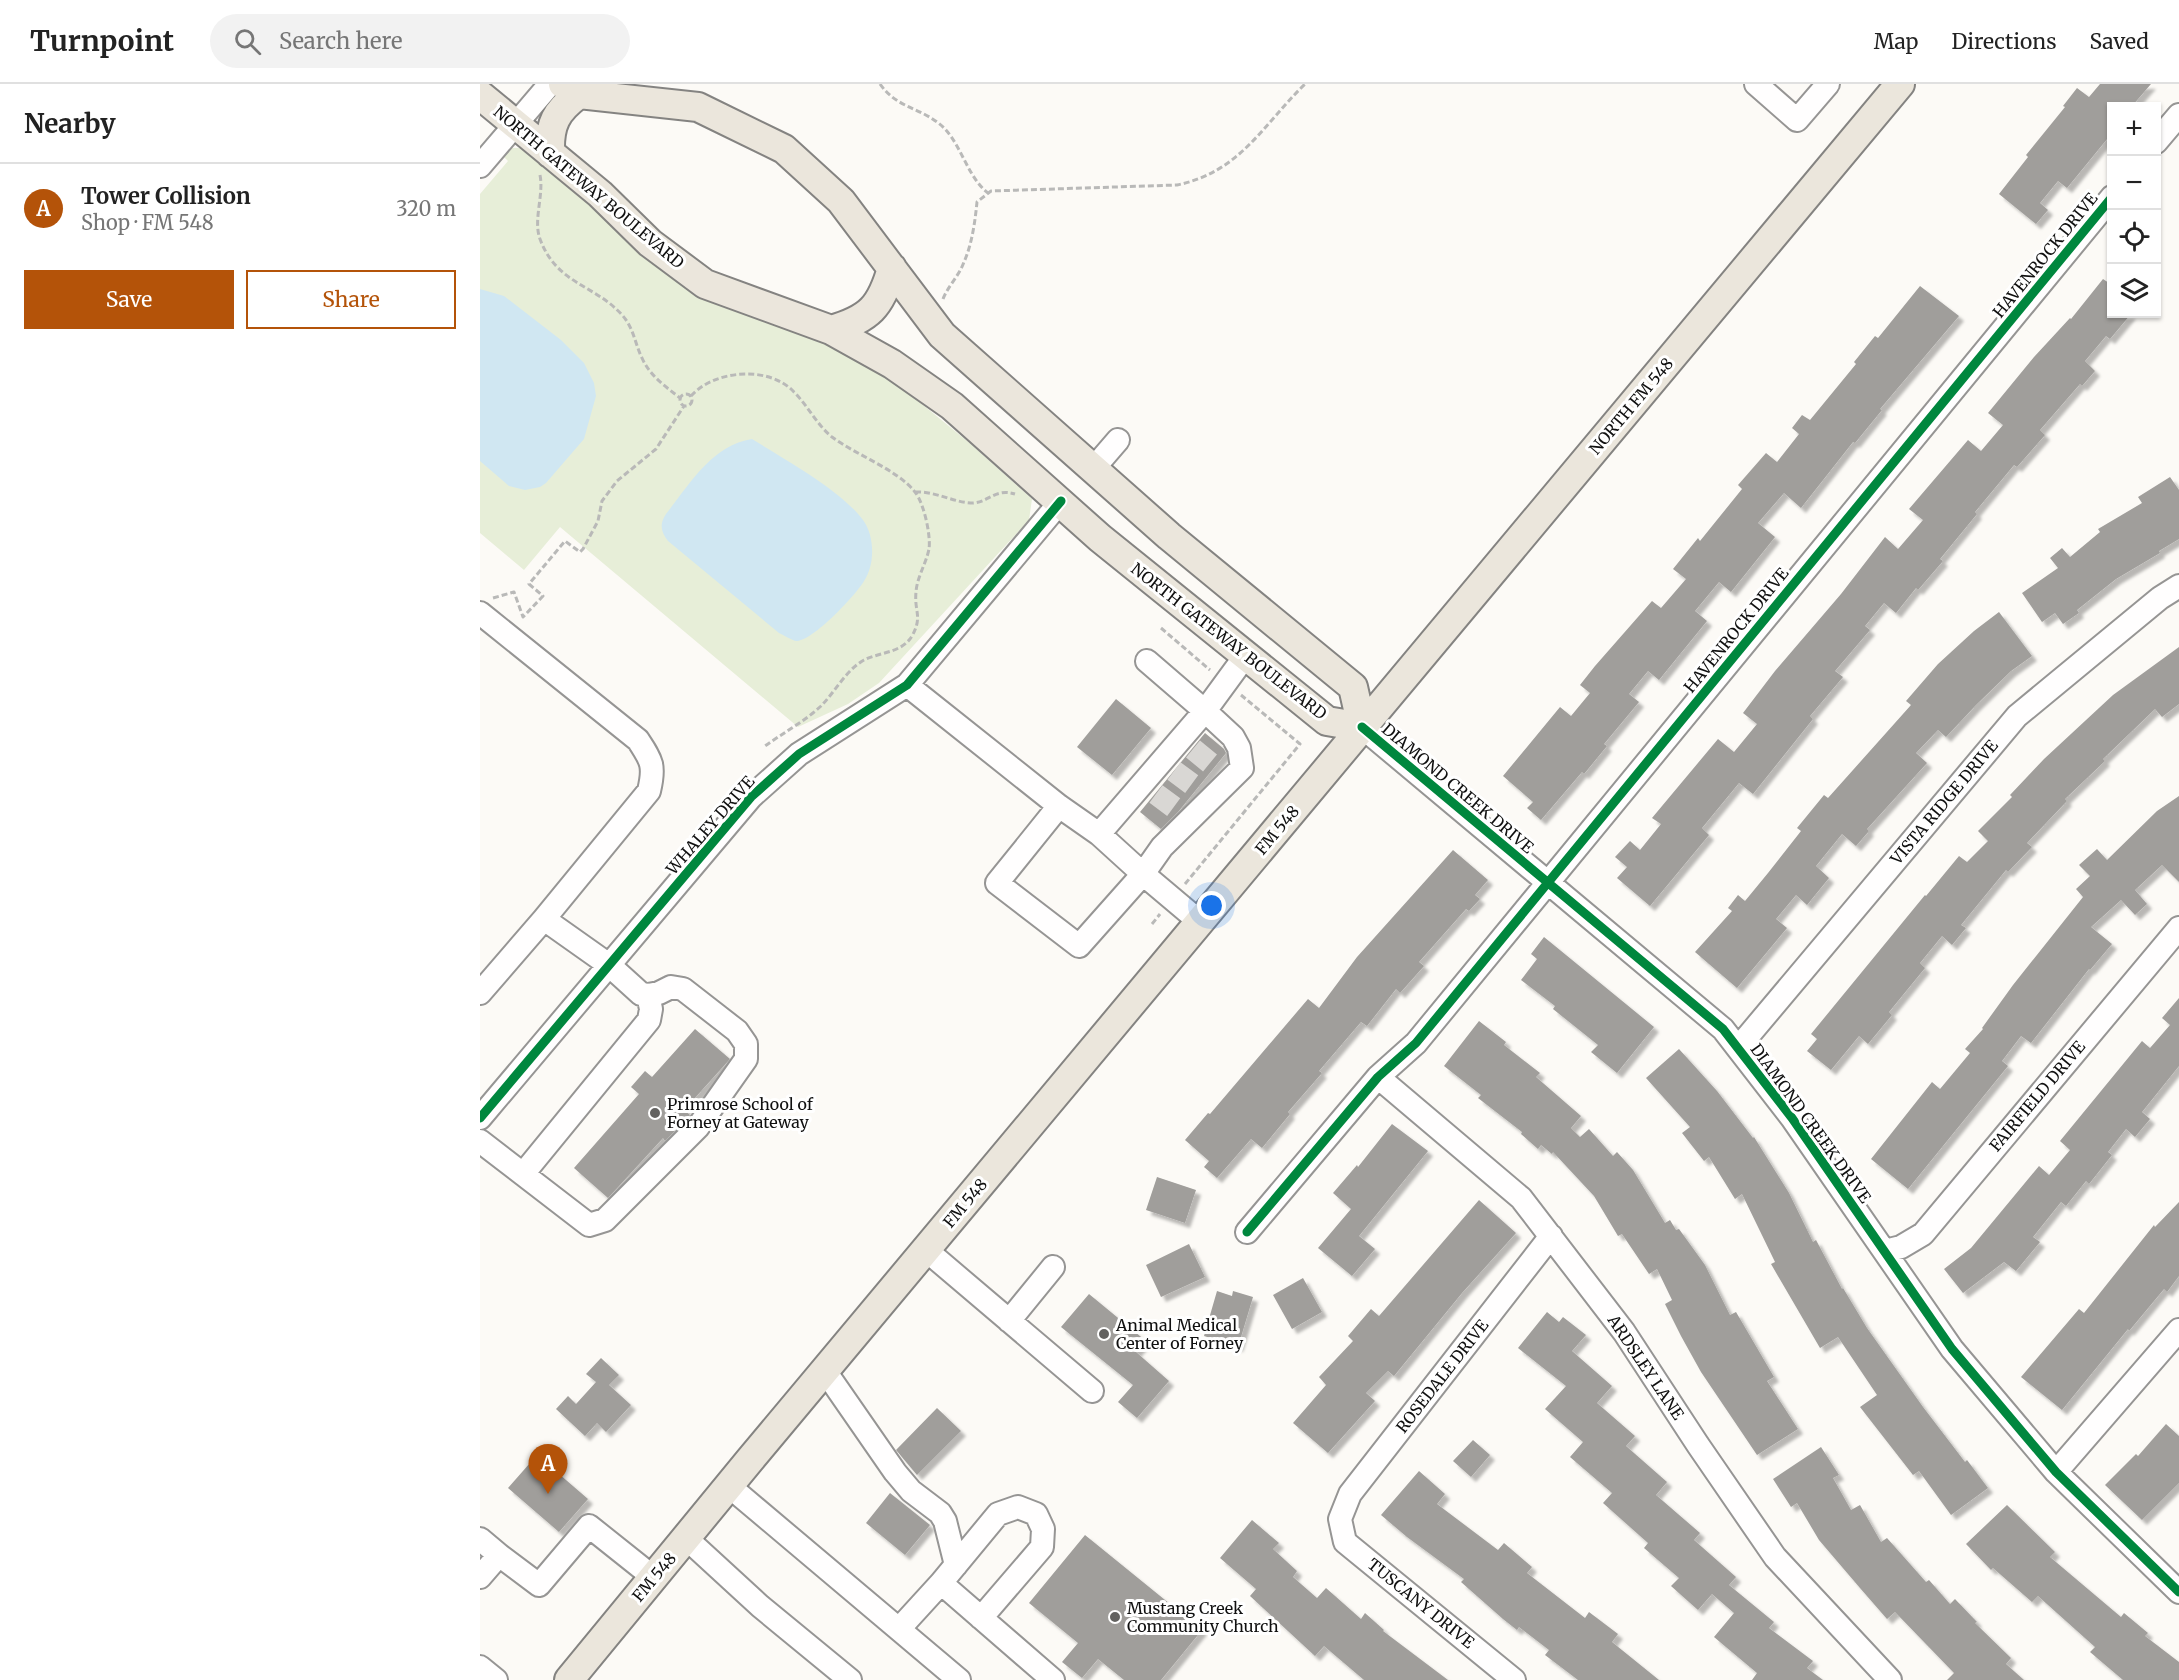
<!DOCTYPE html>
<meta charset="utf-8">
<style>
:root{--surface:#fff;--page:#f2f2f2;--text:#222;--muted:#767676;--line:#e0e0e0;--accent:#b45309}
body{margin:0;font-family:Merriweather,serif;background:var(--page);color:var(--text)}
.controls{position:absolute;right:18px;top:18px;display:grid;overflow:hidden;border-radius:0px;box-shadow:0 2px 4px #0004}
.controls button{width:54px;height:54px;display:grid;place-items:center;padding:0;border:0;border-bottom:2px solid var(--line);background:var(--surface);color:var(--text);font:30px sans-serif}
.you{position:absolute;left:732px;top:822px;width:21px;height:21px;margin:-15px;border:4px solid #fff;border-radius:50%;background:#1a73e8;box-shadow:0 0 0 9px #1a73e833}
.badge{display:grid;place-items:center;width:39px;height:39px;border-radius:50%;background:var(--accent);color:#fff;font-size:20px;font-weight:700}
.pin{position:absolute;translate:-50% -50px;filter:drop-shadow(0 2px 3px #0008)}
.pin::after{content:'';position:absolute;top:32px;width:21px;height:18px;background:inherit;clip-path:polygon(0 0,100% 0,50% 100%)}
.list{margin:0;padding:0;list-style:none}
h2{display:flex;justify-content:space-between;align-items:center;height:78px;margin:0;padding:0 24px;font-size:26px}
h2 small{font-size:20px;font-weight:400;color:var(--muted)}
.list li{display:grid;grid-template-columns:39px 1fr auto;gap:18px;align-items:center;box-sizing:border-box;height:90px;padding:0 24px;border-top:2px solid var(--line)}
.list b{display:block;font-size:22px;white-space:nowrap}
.list p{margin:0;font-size:20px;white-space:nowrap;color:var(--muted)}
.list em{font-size:20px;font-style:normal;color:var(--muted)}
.actions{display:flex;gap:12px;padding:18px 24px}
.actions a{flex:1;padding:14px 0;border:2px solid var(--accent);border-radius:0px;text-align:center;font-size:21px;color:var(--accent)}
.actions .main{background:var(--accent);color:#fff}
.icon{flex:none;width:33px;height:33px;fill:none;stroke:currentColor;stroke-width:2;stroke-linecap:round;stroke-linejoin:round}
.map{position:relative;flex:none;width:1699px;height:1596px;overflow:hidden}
header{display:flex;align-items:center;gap:36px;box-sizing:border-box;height:84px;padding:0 30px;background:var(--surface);border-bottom:2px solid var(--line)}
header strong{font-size:28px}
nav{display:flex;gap:33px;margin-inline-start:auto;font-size:21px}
.search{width:420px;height:54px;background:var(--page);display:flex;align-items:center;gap:15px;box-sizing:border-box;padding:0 21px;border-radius:33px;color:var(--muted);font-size:22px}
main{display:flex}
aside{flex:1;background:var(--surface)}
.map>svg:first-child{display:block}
.green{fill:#e7eed8}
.water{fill:#d0e7f2}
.building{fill:#a09e9b;filter:url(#shadow)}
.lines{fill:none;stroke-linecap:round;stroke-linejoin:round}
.minor-tunnel{stroke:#d9d7d4;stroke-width:22;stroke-dasharray:22 11;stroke-linecap:butt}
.minor-casing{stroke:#969594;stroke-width:26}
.major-casing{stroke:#848381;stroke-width:32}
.path{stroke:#b9b9b8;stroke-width:3;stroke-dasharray:6 3;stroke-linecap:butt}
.minor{stroke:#fffefe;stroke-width:22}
.major{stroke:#ebe6dc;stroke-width:28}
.cycleway-casing{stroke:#fff;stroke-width:13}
.cycleway{stroke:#00873e;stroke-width:9}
.poi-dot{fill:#636260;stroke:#fff;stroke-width:2}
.labels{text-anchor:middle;stroke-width:6;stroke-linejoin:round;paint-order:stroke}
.street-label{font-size:16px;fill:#101010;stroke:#fff}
.poi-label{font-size:16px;fill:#101010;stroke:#fff;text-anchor:start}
</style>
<header>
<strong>Turnpoint</strong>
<div class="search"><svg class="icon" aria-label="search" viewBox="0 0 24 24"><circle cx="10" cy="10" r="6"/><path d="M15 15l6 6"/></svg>Search here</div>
<nav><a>Map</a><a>Directions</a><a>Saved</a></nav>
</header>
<main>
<aside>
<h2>Nearby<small></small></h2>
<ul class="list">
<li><span class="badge">A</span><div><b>Tower Collision</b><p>Shop · FM 548</p></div><em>320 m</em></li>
</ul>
<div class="actions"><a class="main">Save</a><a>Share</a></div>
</aside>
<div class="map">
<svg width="1699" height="1596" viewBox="0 0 1699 1596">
<defs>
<filter id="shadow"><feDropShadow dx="5" dy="5" stdDeviation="1.5" flood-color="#0004"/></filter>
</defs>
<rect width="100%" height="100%" fill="#fcfaf6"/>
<path class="green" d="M27 64H49L162 170 388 276 492 361 552 415 549 436 399 599 368 620 318 643 80 443 44 486 0 449V110L28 77 21 70Z"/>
<path class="water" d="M0 205 24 212 81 256 104 279 114 299 116 312 104 355 66 399 60 403 45 406 29 402 0 377Z
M272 355C304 375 361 406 383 436 395 452 395 481 384 497 376 511 332 558 316 557 311 556 304 551 299 549L188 457C181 448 179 440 186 430 209 401 232 361 272 355Z"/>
<path class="building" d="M1620 0H1671L1652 22H1632V49L1587 104 1578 97 1560 119 1568 126 1556 140 1519 110 1548 73 1546 71 1585 23 1583 22 1597 4 1609 13Z
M1623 195 1632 201V230H1651L1630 255 1626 252 1605 277 1615 287 1602 302 1600 300 1560 346 1565 351 1537 383 1534 381 1495 428 1497 430 1460 475 1463 477 1438 506 1436 504 1416 529 1404 519 1385 542 1390 546 1355 587 1363 593 1330 632 1333 635 1273 710 1259 699 1222 744 1229 751 1170 822 1137 794 1147 783 1135 773 1150 757 1160 766 1181 740 1172 734 1238 655 1254 668 1277 640 1263 629 1295 587 1361 510 1405 453 1418 465 1443 436 1429 425 1488 356 1501 367 1523 341 1508 329 1554 273 1590 234 1591 235Z
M1440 202 1479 232 1400 325 1402 326 1375 359 1373 358 1321 424 1304 409 1278 439 1295 453 1251 508 1239 498 1215 527 1227 537 1179 596 1168 587 1149 610 1159 618 1124 660 1127 662 1104 690 1102 688 1061 736 1047 724 1053 718 1023 692 1080 623 1091 632 1110 609 1100 601 1115 582 1172 517 1181 524 1206 495 1193 485 1218 454 1220 457 1262 405 1258 401 1286 369 1297 378 1319 350 1312 344 1322 331 1330 336 1376 280 1374 278 1395 252 1398 254Z
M1690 393 1699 406V455L1679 467 1680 469 1636 495 1597 526 1599 529 1583 540 1575 529 1562 538 1542 509 1578 484 1570 474 1582 464 1590 473 1620 448 1618 445 1662 419 1658 413Z
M1519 528 1552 572 1531 587 1496 621 1466 653 1458 646 1436 669 1447 679 1387 745 1389 747 1376 762 1362 750 1336 782 1349 794 1327 821 1316 811 1296 835 1307 844 1257 904 1215 868 1252 827 1248 824 1258 811 1265 817 1288 789 1321 747 1317 744 1344 711 1348 714 1431 621 1426 617 1458 580 1494 547Z
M1699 563V620L1682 633 1675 625 1623 675 1625 677 1585 715 1587 717 1547 759 1552 763 1528 788 1526 786 1481 841 1486 844 1472 861 1462 852 1440 879 1445 884 1409 928 1412 931 1388 960 1379 952 1351 986 1327 967 1337 955 1331 950 1445 811 1446 812 1479 772 1487 778 1508 757 1498 747 1532 713 1530 711 1564 675 1633 611Z
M636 615 671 644 632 691 597 663Z
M725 649 744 665 746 669 698 728 681 745 660 728Z
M1699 712V798L1682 781 1655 806 1667 820 1655 831 1641 816 1611 843 1632 860 1610 886 1609 885 1551 959 1541 952 1522 977 1528 982 1428 1105 1391 1075 1452 998 1460 1005 1490 969 1485 965 1503 945 1502 944 1533 901 1603 813 1596 805 1610 792 1599 781 1617 765 1627 776 1677 727Z
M973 766 1008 796 995 811 1000 815 989 827 986 825 939 878 944 882 920 909 916 905 887 942 881 938 839 987 842 989 808 1028 810 1030 782 1064 771 1055 737 1094 724 1083 729 1077 705 1056 728 1029 730 1030 828 915 839 924 877 873Z
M1064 853 1174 943 1137 989 1111 968 1118 961 1073 925 1075 922 1041 896 1057 875 1051 870Z
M1699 914V982L1662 1028 1670 1035 1655 1053 1646 1045 1628 1068 1632 1071 1609 1100 1606 1097 1586 1122 1581 1118 1553 1153 1560 1158 1536 1187 1524 1178 1483 1209 1464 1185 1491 1164 1559 1082 1569 1091 1590 1066 1580 1057 1662 957 1670 964 1690 941 1682 934Z
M999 937 1026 958 1024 961 1060 989 1056 993 1101 1032 1091 1044 1100 1053 1109 1045 1133 1072 1137 1068 1153 1086 1185 1139 1190 1136 1196 1146 1199 1145 1225 1181 1250 1231 1256 1228 1294 1293 1287 1297 1318 1345 1277 1371 1221 1288 1201 1252 1185 1220 1192 1216 1177 1185 1169 1190 1142 1150 1138 1152 1114 1112 1073 1068 1072 1070 1061 1061 1058 1065 1041 1050 1042 1048 998 1014 1001 1011 964 982Z
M215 945 250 975 204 1026 210 1031 208 1034 185 1057 183 1054 128 1114 94 1084 159 1010 151 1003 165 987 172 993Z
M1199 965 1237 1007 1273 1054 1274 1053 1309 1109 1333 1158 1336 1156 1362 1205 1363 1204 1387 1244 1443 1323 1485 1378 1487 1376 1508 1404 1471 1431 1439 1387 1433 1391 1380 1323 1397 1311 1358 1253 1340 1264 1291 1180 1295 1178 1262 1110 1255 1115 1229 1073 1224 1077 1202 1049 1210 1043 1166 994Z
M912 1040 948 1067 879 1152 895 1165 872 1192 838 1164 871 1125 853 1109 877 1081 878 1083Z
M677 1093 716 1106 705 1139 666 1126Z
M999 1116 1036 1149 982 1209 914 1292 908 1287 886 1309 895 1317 848 1369 813 1339 846 1301 839 1293 873 1257 868 1252 891 1225 899 1232Z
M1699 1118V1192L1687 1208 1684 1205 1649 1247 1648 1245 1582 1326 1541 1293 1599 1225 1604 1229 1674 1141 1675 1143Z
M709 1160 725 1193 681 1213 666 1181Z
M823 1194 842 1228 812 1245 793 1211Z
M737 1207 752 1212 753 1207 773 1213 758 1263 724 1252Z
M609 1210 666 1257 656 1268 689 1297 657 1334 638 1318 653 1301 581 1243Z
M1067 1228 1079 1238 1083 1233 1106 1251 1092 1267 1132 1302 1117 1319 1155 1352 1146 1362 1187 1398 1176 1411 1220 1449 1214 1456 1256 1493 1249 1501 1294 1538 1289 1544 1333 1577 1327 1584 1343 1596H1272L1277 1589 1234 1553 1254 1529 1232 1510 1218 1526 1191 1502 1199 1494 1164 1464 1168 1459 1123 1419 1132 1409 1090 1373 1103 1358 1065 1325 1086 1302 1038 1264Z
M121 1274 139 1291 129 1301 151 1321 126 1348 117 1339 105 1352 76 1325 88 1312 96 1320 116 1298 106 1290Z
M457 1324 481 1347 437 1391 416 1366Z
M1686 1340 1699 1352V1399L1662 1436 1625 1401 1656 1370 1658 1372Z
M993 1356 1010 1371 991 1393 973 1377Z
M1341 1363 1359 1391 1353 1394 1371 1426 1380 1421 1401 1458 1407 1454 1446 1498 1449 1496 1470 1520 1475 1515 1497 1538 1495 1539 1531 1574 1526 1580 1544 1596H1467L1474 1589 1415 1528 1407 1535 1380 1504 1339 1456 1317 1419 1311 1423 1293 1395Z
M57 1371 108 1415 79 1448 28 1404Z
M939 1387 965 1410 957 1420 1018 1466 1024 1459 1052 1483 1047 1489 1105 1534 1109 1528 1138 1550 1132 1558 1179 1596H1098L1065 1571 1069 1566 1039 1543 1037 1546 1023 1535 981 1498 984 1495 927 1453 901 1431Z
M410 1409 450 1441 425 1471 386 1439Z
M1527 1421 1575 1468 1570 1473 1641 1533 1644 1529 1668 1549 1665 1552 1699 1578V1596H1643L1610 1568 1615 1563 1558 1512 1552 1518 1513 1484 1511 1486 1486 1460Z
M772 1436 799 1459 793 1465 817 1487 813 1493 837 1514 846 1504 881 1535 885 1529 904 1546 903 1547 968 1596H884L844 1562 835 1572 770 1512 776 1505 740 1474Z
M605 1451 722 1546 681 1596H644L618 1575 602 1594 582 1578 598 1559 549 1519Z"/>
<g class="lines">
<path class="minor-tunnel" d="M713 665 735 683
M694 687 717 704
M676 710 699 727"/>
<defs>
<path id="minor" d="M1276 0 1317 36 1348 0
M1676 58 1699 31
M0 82 70 0
M613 385 638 356
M0 529 158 656C172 677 175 682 169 707L64 835 129 881 161 910 168 911 179 909 191 903 203 905 257 947 266 960V975L218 1043 125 1136 109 1141 0 1057
M427 601 579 722 619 750 725 627 667 577
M882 643 1243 945 1312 1034 1472 1265 1576 1388 1699 1508
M579 722 517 799 599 862 663 790 619 750
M720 838 663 790 682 763 762 684 759 664 753 653 725 627 766 571
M0 909 64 835
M1258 964 1537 632 1680 514 1699 502
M898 993 1041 1114 1144 1248 1218 1361 1295 1473 1410 1596
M0 1034 271 713 319 670 427 601 581 417
M43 1090 169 936 171 925 168 911
M767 1148 898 993 936 959 1632 113
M446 1166 612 1307
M1405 1167 1421 1163 1443 1150 1699 844
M529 1237 573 1183
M345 1287 415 1388 431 1407 460 1429 465 1437 476 1481
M1576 1388 1699 1246
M249 1402 479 1596
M206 1454 280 1522 370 1596
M0 1455 19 1471
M0 1493 19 1471 59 1501 109 1442 173 1493
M461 1499 518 1430 538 1423 556 1430 563 1445 562 1463 501 1534
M419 1545 461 1499 573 1596
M0 1583 16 1596
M1034 1596 865 1458 860 1435 870 1410 1071 1152"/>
<path id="major" d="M83 0 99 10 218 23 304 65 361 117 462 251 689 452 873 603 882 643
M0 11 120 110 170 159 225 200 351 246 412 280 472 322 620 454 847 637 882 643
M70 69C69 40 76 27 99 10
M351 246C389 235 401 223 412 184
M89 1596 269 1377 1420 0"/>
</defs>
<use href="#minor" class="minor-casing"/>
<use href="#major" class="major-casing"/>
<path class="path" d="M400 0C416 23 437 23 457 38 481 55 485 91 508 109
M60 91C64 111 53 136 60 155 77 201 115 200 143 232 154 245 155 260 162 274 170 292 185 302 200 314
M463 215C468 202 479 192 484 178 492 160 495 138 497 118L511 107 697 101C760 88 782 42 825 0
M200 316a6 6 0 1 1 12 0a6 6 0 1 1-12 0Z
M211 312C234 286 289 281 314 308 328 322 337 341 352 353 376 371 418 386 435 408 444 419 451 452 449 465 446 480 437 493 436 508 434 528 443 532 432 552 422 569 400 568 384 576 366 586 355 608 341 622 325 637 303 649 285 662
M435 408C456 407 474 419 493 419 509 418 515 404 535 410
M13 514 34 508 43 533 63 512 49 500 85 457 100 468 103 465 118 437 122 417 137 397 176 365 204 322
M681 544 730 586
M705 800 820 660 761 611
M672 840 680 830"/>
<use href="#minor" class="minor"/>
<use href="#major" class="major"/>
<defs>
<path id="cycleway" d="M882 643 1243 945 1312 1034 1472 1265 1576 1388 1699 1508
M0 1034 271 713 319 670 427 601 581 417
M767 1148 898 993 936 959 1632 113"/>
</defs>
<use href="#cycleway" class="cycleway-casing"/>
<use href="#cycleway" class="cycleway"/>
</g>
<g class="poi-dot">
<circle cx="175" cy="1029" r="6"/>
<circle cx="624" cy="1250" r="6"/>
<circle cx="635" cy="1533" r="6"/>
</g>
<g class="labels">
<g class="street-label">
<text transform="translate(109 103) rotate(40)" y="6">NORTH GATEWAY BOULEVARD</text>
<text transform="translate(1565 171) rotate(-51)" y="6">HAVENROCK DRIVE</text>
<text transform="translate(1151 322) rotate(-50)" y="6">NORTH FM 548</text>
<text transform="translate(1256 546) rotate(-51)" y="6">HAVENROCK DRIVE</text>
<text transform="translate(749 557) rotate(38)" y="6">NORTH GATEWAY BOULEVARD</text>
<text transform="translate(978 704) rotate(40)" y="6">DIAMOND CREEK DRIVE</text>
<text transform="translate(1464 718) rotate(-50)" y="6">VISTA RIDGE DRIVE</text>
<text transform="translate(230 741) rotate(-49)" y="6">WHALEY DRIVE</text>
<text transform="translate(797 746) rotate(-50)" y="6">FM 548</text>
<text transform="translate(1557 1012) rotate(-50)" y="6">FAIRFIELD DRIVE</text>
<text transform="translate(1331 1039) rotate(54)" y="6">DIAMOND CREEK DRIVE</text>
<text transform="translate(485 1119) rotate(-50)" y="6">FM 548</text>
<text transform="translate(1166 1283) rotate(56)" y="6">ARDSLEY LANE</text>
<text transform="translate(962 1292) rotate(-52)" y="6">ROSEDALE DRIVE</text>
<text transform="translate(174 1493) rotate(-50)" y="6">FM 548</text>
<text transform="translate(941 1519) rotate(39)" y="6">TUSCANY DRIVE</text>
</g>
<g class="poi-label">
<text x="187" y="1026">Primrose School of<tspan x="187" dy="18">Forney at Gateway</tspan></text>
<text x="636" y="1247">Animal Medical<tspan x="636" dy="18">Center of Forney</tspan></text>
<text x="647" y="1530">Mustang Creek<tspan x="647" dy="18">Community Church</tspan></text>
</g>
</g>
</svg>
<div class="controls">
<button>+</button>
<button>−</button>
<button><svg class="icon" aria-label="locate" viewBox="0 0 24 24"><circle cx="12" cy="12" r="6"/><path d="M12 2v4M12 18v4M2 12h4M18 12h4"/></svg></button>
<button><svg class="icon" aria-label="layers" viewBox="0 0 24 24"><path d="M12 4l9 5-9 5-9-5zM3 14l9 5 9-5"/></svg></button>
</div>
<div class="you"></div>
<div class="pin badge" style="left:68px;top:1410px">A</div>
</div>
</main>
